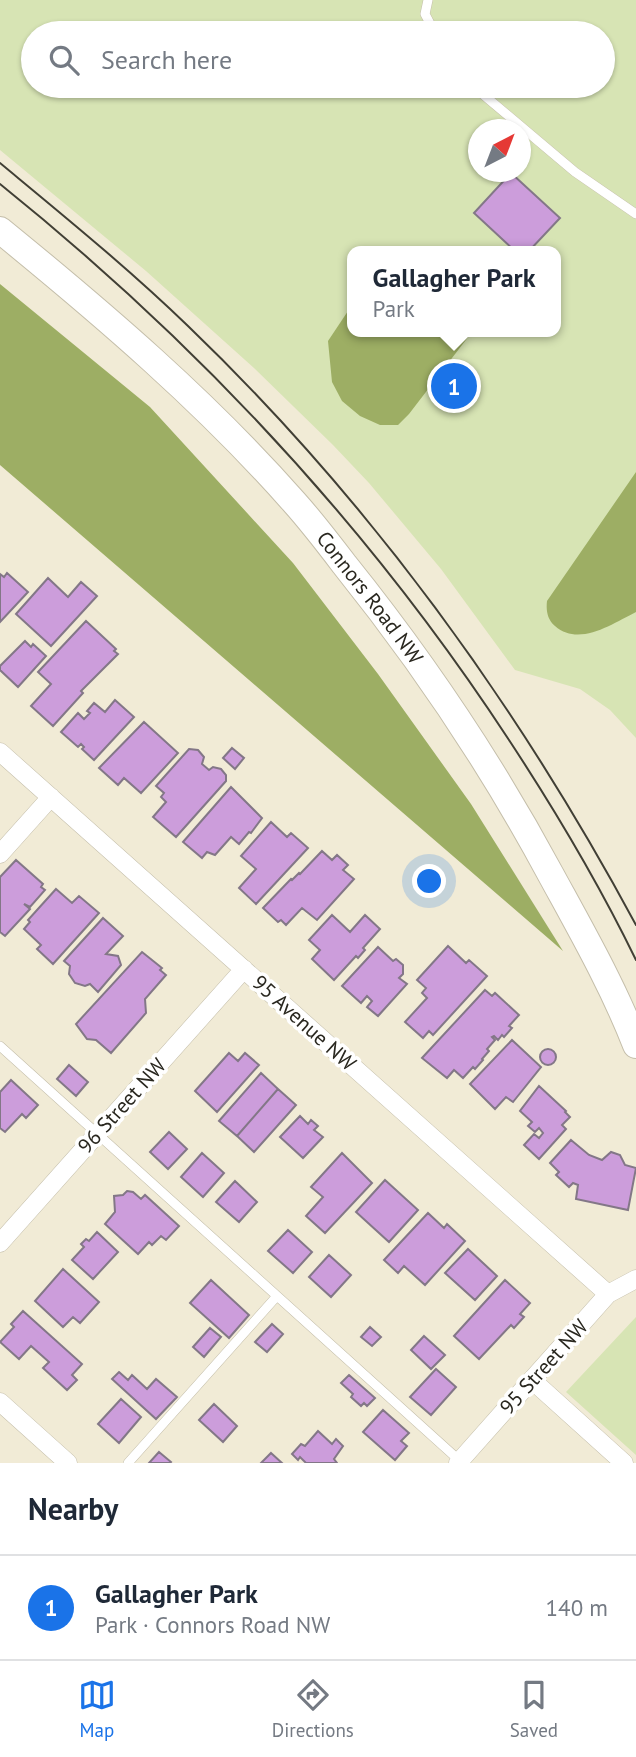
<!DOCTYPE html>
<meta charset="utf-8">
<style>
:root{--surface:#fff;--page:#f2f2f3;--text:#1f2937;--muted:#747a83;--line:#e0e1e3;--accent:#1a73e8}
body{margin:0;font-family:"PT Sans",sans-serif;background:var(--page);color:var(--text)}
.compass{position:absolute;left:468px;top:119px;width:63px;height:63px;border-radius:50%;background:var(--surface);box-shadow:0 2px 5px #0004;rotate:42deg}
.you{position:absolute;left:430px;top:882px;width:24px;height:24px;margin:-18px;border:5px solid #fff;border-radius:50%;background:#1a73e8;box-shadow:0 0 0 10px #1a73e833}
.badge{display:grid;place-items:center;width:46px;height:46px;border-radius:50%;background:var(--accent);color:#fff;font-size:23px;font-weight:700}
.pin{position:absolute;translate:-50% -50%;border:4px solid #fff;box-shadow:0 2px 7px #0006}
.popup{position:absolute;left:347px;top:246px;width:214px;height:91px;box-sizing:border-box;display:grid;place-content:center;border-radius:14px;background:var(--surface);filter:drop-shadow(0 2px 5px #0005);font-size:23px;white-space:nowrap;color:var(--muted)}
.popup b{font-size:26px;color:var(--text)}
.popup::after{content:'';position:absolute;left:50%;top:100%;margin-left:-14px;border:14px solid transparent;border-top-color:var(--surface)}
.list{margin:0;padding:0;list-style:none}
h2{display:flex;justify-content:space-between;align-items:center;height:91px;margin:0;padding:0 28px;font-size:30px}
h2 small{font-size:23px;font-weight:400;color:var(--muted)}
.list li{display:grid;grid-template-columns:46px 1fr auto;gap:21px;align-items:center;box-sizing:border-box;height:105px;padding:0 28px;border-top:2px solid var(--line)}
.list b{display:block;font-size:26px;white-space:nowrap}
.list p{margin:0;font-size:23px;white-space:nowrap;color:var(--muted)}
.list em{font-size:23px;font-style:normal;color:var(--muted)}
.icon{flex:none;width:38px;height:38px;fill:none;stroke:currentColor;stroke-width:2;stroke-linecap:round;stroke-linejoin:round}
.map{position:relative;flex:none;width:636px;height:1463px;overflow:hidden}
.search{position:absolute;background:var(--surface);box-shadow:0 2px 5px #0004;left:21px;right:21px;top:21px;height:77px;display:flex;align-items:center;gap:18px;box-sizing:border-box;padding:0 24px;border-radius:38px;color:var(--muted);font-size:26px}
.sheet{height:196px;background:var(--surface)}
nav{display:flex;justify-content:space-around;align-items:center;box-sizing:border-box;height:98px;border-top:2px solid var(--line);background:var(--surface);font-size:19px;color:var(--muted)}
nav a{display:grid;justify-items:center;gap:4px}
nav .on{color:var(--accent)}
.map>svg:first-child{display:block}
.green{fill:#d7e4b4;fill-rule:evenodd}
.forest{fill:#9dae64}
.building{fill:#cc9ddb;stroke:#837787;stroke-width:2}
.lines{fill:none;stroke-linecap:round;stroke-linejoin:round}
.service-casing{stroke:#c4beaa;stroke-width:10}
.minor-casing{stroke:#c4beaa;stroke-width:19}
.secondary-casing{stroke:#c4beaa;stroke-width:28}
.service{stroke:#fff;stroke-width:9}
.minor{stroke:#fff;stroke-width:18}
.secondary{stroke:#fff;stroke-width:26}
.tram{stroke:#413f35;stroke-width:2}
.labels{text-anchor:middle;stroke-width:7;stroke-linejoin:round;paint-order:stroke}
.street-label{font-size:21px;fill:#29271f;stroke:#fff}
</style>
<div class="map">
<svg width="636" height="1463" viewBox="0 0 636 1463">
<rect width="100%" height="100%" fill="#f1ebd6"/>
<path class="green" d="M0 0H636V738L610 710 580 689 515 670 441 569 369 483 333 445 254 368 146 271 0 150ZM33 33H603V86H33ZM478 130H520V172H478ZM352 251H556V332H352Z
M636 1317V1455L566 1392Z"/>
<path class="forest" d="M0 284 150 407 293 563 378 674 471 804 563 951 0 465Z
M352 305V332H472L409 414 398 425H380L360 416 342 401 332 382 328 341Z
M636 472V612C612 624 579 647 555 626 547 619 546 610 547 601Z"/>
<path class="building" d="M511 173 560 218 529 251H515L474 213Z
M7 573 28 592 0 622V574L4 577Z
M48 578 68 597 81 582 97 596 51 646 16 614Z
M86 621 116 649 114 651 118 654 81 691 83 693 53 726 31 706 51 684 38 672Z
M25 641 31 647 33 644 46 656 18 687 0 670V666Z
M115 700 134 717 94 760 82 749 84 747 81 744 78 747 61 732 78 713 84 719 90 713 87 711 94 703 105 712Z
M144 722 178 753 141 793 124 778 118 785 99 768Z
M232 748 244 758 235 769 223 758Z
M189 749 198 750 204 757 202 764 209 770 213 767 221 769 226 775V781L176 837 153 817 166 802 161 797 164 793 156 786Z
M231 787 262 818 251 833 249 832 239 844 231 837 215 855 207 852 202 858 183 842Z
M271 822 287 837 291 833 308 848 256 904 239 888 256 869 241 856Z
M322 851 332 860 337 855 348 865 343 870 354 879 317 920 302 908 286 925 281 920 278 922 263 908 291 879 292 880 299 873 300 874Z
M16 860 43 884 41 887 45 890 30 907 24 904 30 909 5 936 0 932V877Z
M56 889 72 903 79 896 99 913 53 964 37 949 41 945 24 929 30 922 28 920Z
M332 915 350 932 365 915 380 929 363 948 365 950 358 958 356 956 334 980 312 959 320 950 309 940Z
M103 918 123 936 106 954 118 956 121 965 98 992 90 984 85 986 75 983 69 974 70 966 64 961Z
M448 946 466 963 469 960 487 976 433 1035 429 1031 423 1038 405 1022 427 998 422 993 426 988 417 980Z
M378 947 393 961 396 959 403 965V974L399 978 407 984 378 1016 367 1007 372 1001 367 996 361 1003 342 986Z
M142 952 162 968 160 970 166 975 145 999 146 1013 111 1053 96 1040 87 1039 76 1024Z
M485 990 492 996 495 993 519 1015 509 1026 512 1028 504 1037 502 1035 498 1040 494 1036 492 1037 495 1040 487 1049 489 1051 482 1059 483 1060 475 1069 473 1067 463 1078 454 1070 447 1078 422 1058Z
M512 1040 541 1067 513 1102 506 1097 495 1109 470 1084Z
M540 1057a8 8 0 1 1 16 0a8 8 0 1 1-16 0Z
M229 1053 238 1061 245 1053 259 1065 217 1112 195 1091Z
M69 1065 88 1082 76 1096 57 1079Z
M261 1073 278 1089 237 1136 219 1121Z
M11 1080 38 1105 26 1118 22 1114 5 1132 0 1128V1092Z
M539 1086 566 1111 565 1112 570 1117 562 1125 566 1129 539 1159 524 1145 534 1134 539 1138 543 1133 539 1128 535 1132 528 1126 532 1122 520 1111Z
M278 1089 296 1105 254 1152 237 1136Z
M300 1116 308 1124 311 1120 318 1126 314 1130 323 1137 303 1158 280 1137Z
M169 1132 187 1149 168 1169 150 1152Z
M571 1140 589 1155 602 1160 611 1152 620 1155 625 1165 636 1168 628 1210 576 1199 578 1185 573 1183 569 1187 556 1175 559 1172 550 1163Z
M202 1153 224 1173 203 1197 181 1177Z
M342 1153 372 1183 325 1233 306 1216 323 1197 311 1187Z
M385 1180 418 1210 389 1242 356 1212Z
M235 1181 257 1202 239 1222 216 1202Z
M127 1191 133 1192 141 1199 145 1195 179 1226 166 1240 161 1236 152 1245 149 1242 138 1254 105 1224 115 1212 114 1196 123 1195Z
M428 1213 444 1228 447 1224 465 1241 425 1285 404 1266 398 1273 384 1260Z
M288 1230 312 1252 293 1273 268 1251Z
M97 1232 118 1252 93 1279 72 1260 84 1247 81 1244 86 1239 89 1241Z
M468 1249 497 1276 475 1300 445 1273Z
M329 1255 351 1275 331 1297 309 1277Z
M63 1269 99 1302 80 1323 73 1317 63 1327 35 1301Z
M211 1280 249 1315 229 1338 190 1303Z
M505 1280 530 1303 520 1314 524 1317 514 1328 511 1325 479 1359 454 1336Z
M23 1311 82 1364 72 1375 77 1380 67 1390 43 1368 49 1362 31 1346 19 1359 0 1342 14 1327 11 1324Z
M272 1324 283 1334 267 1352 255 1342Z
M370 1327 381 1337 372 1346 361 1337Z
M210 1328 221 1337 204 1357 193 1347Z
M424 1336 445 1355 431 1369 411 1350Z
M436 1369 456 1387 431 1415 410 1397Z
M119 1372 128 1380 132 1375 147 1389 156 1379 177 1397 156 1419 112 1379Z
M349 1375 375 1398 367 1406 364 1403 361 1406 351 1397 353 1394 341 1383Z
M121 1399 141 1417 119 1443 98 1424Z
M214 1404 237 1426 223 1442 199 1420Z
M383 1410 409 1433 401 1441 407 1446 395 1460 363 1432Z
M318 1431 332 1444 336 1439 343 1446 334 1459 337 1463H306L300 1457 298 1460 292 1454 301 1444 305 1446Z
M159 1452 171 1462 170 1463H149Z
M271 1453 282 1463H261Z"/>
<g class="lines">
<defs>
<path id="service" d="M428 0 425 14 435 33
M473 86 575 172 636 214
M0 1046 460 1461
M128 1463 277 1296"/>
<path id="minor" d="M0 752 608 1294
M0 854 51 797
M0 1243 244 969
M532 1380 624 1463
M0 1402 68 1463
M458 1463 608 1294 636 1279"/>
<g id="secondary">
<path id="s1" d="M0 230C103 314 206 402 294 502 312 522 328 543 344 564 422 661 492 765 551 875 581 930 613 986 636 1045"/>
</g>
</defs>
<use href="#service" class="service-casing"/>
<use href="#minor" class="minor-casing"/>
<use href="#secondary" class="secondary-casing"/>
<use href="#service" class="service"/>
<use href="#minor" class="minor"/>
<use href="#secondary" class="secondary"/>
<path class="tram" d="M0 163C64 216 128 268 188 326 371 502 516 702 636 925
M0 184C199 344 369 526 509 740 555 810 599 884 636 960"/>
</g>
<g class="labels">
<g class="street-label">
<text dy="7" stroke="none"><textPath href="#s1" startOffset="523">Connors Road NW</textPath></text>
<text transform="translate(304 1023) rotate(42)" y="7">95 Avenue NW</text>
<text transform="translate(122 1106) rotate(-48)" y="7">96 Street NW</text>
<text transform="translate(544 1367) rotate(-48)" y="7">95 Street NW</text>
</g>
</g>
</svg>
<svg class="compass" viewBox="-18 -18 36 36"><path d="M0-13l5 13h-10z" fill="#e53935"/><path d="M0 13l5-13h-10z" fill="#747a83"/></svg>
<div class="you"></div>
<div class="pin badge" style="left:454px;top:386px">1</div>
<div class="popup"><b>Gallagher Park</b>Park</div>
<div class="search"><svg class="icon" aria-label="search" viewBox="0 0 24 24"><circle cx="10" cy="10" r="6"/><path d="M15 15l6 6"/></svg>Search here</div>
</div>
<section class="sheet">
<h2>Nearby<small></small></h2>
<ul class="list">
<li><span class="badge">1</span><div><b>Gallagher Park</b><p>Park · Connors Road NW</p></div><em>140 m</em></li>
</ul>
</section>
<nav>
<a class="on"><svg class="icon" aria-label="map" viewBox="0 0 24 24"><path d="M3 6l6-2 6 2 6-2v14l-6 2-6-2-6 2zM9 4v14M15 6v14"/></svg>Map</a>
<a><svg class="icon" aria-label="directions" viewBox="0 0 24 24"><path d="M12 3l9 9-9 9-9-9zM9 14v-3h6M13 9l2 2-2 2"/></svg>Directions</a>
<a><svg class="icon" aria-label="saved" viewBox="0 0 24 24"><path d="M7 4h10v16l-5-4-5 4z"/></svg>Saved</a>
</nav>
